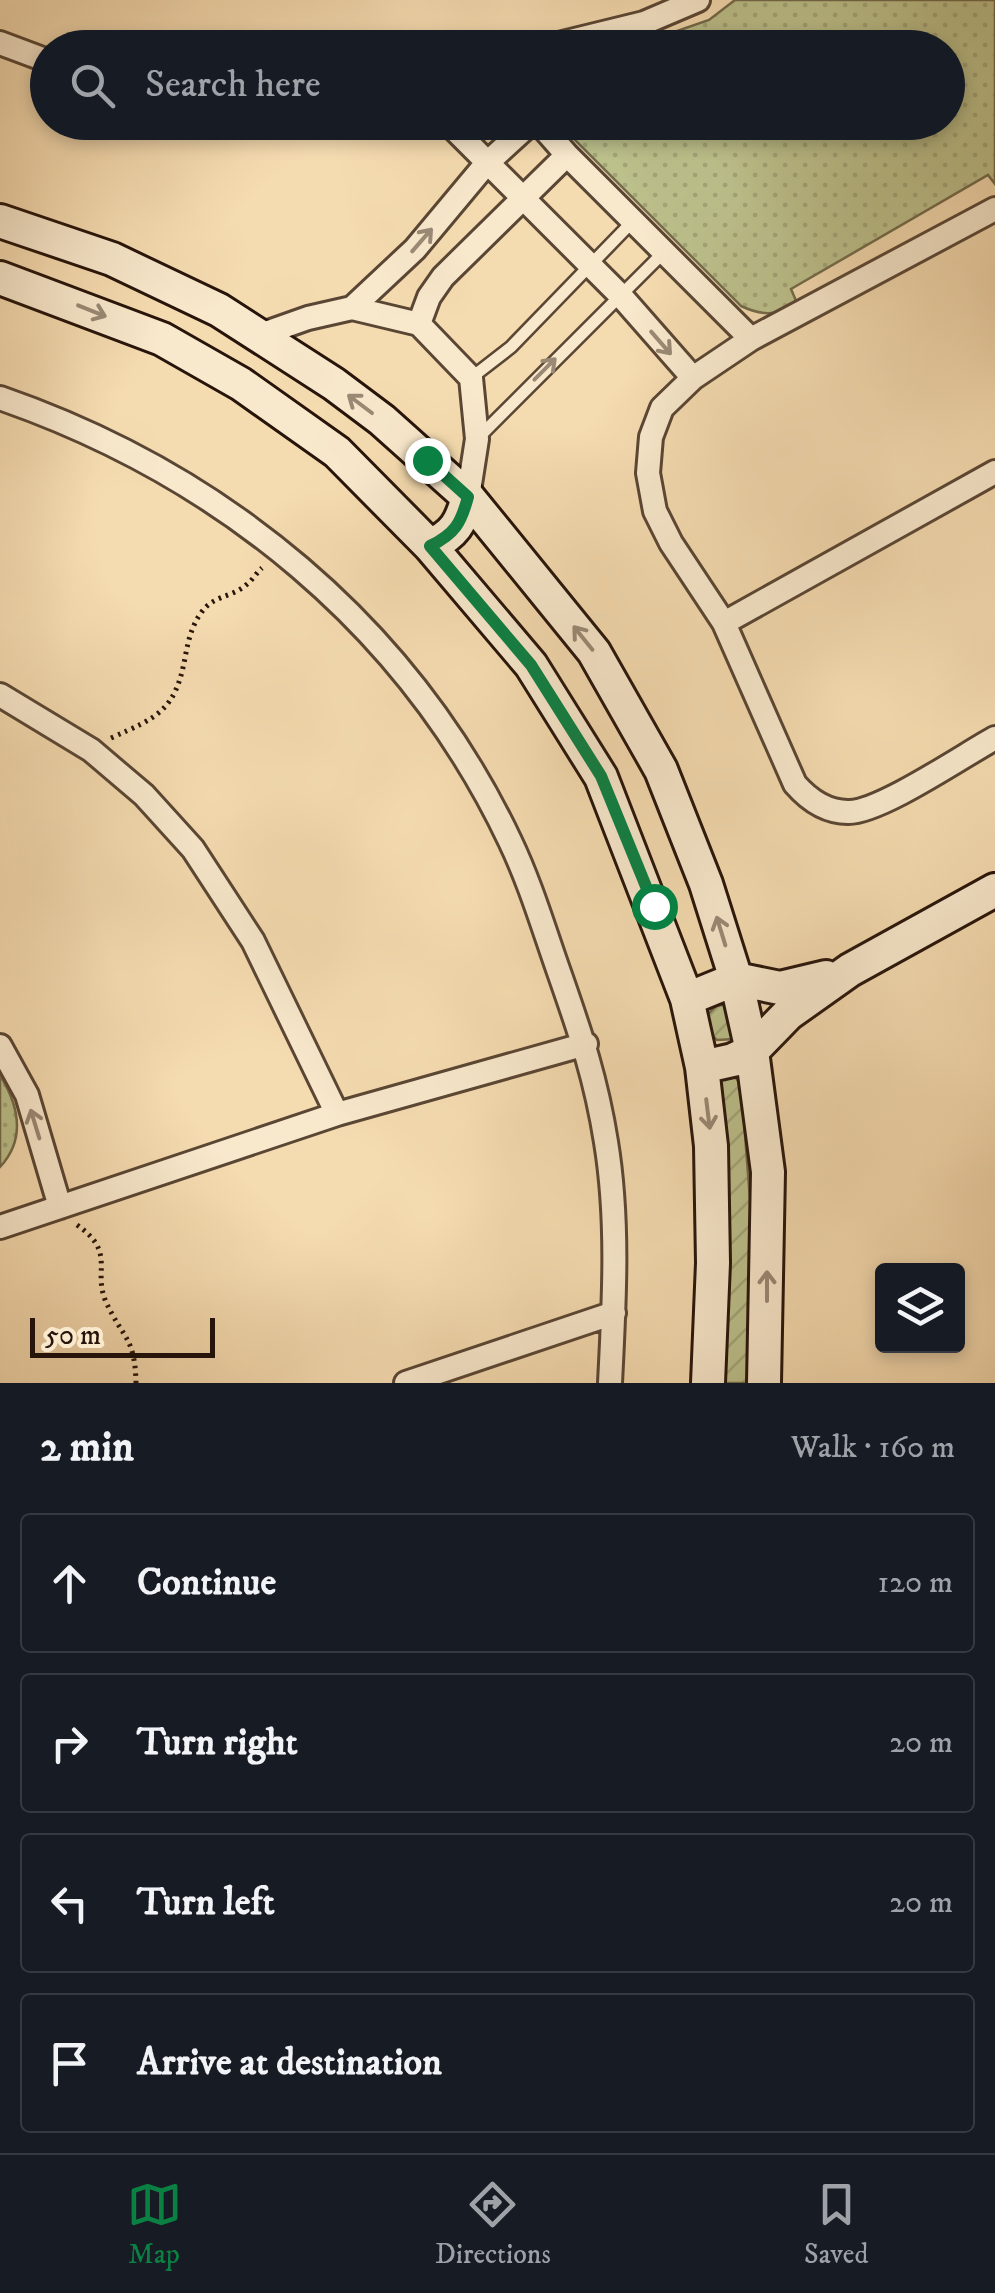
<!DOCTYPE html>
<meta charset="utf-8">
<style>
:root{--surface:#171b24;--page:#242831;--text:#f1f3f6;--muted:#9ea1a6;--line:#363941;--accent:#0b8043}
body{margin:0;font-family:"IM FELL DW Pica",serif;background:var(--page);color:var(--text)}
.controls{position:absolute;right:30px;bottom:30px;display:grid;overflow:hidden;border-radius:10px;box-shadow:0 5px 15px #0003}
.controls button{width:90px;height:90px;display:grid;place-items:center;padding:0;border:0;border-bottom:2px solid var(--line);background:var(--surface);color:var(--text);font:50px sans-serif}
.scale{position:absolute;left:30px;bottom:25px;width:185px;box-sizing:border-box;padding-left:10px;border:5px solid #27140a;border-top:0;font-size:28px;line-height:35px;white-space:nowrap;color:#27140a;-webkit-text-stroke:8px #f8e8cc;paint-order:stroke}
.stop{position:absolute;width:30px;height:30px;margin:-22px;border:8px solid #0b8043;border-radius:50%;background:#fff}
.stop.end{background:#0b8043;border-color:#fff;box-shadow:0 2px 10px #0008}
.list{margin:0;padding:0;list-style:none}
h2{display:flex;justify-content:space-between;align-items:center;height:130px;margin:0;padding:0 40px;font-size:42px}
h2 small{font-size:32px;font-weight:400;color:var(--muted)}
.list li{display:grid;grid-template-columns:65px 1fr auto;gap:30px;align-items:center;box-sizing:border-box;height:140px;margin:0 20px 20px;padding:0 20px;border:2px solid var(--line);border-radius:10px}
.list b{display:block;font-size:38px;white-space:nowrap}
.list em{font-size:32px;font-style:normal;color:var(--muted)}
.icon{flex:none;width:55px;height:55px;fill:none;stroke:currentColor;stroke-width:2;stroke-linecap:round;stroke-linejoin:round}
.map{position:relative;flex:none;width:995px;height:1383px;overflow:hidden}
.search{position:absolute;background:var(--surface);box-shadow:0 5px 15px #0003;left:30px;right:30px;top:30px;height:110px;display:flex;align-items:center;gap:25px;box-sizing:border-box;padding:0 35px;border-radius:55px;color:var(--muted);font-size:38px}
.sheet{height:770px;background:var(--surface)}
nav{display:flex;justify-content:space-around;align-items:center;box-sizing:border-box;height:140px;border-top:2px solid var(--line);background:var(--surface);font-size:28px;color:var(--muted)}
nav a{display:grid;justify-items:center;gap:5px}
nav .on{color:var(--accent)}
.map>svg:first-child{display:block}
.park{fill:url(#park-dots);stroke:#726a4a;stroke-width:2.5}
.garden{fill:url(#garden-furrows);stroke:#726a4a;stroke-width:2.5}
.lines{fill:none;stroke-linecap:round;stroke-linejoin:round}
.lane-casing{stroke:#5a4634;stroke-width:16}
.street-casing{stroke:#5a4634;stroke-width:28}
.secondary-casing{stroke:#27140a;stroke-width:38}
.path{stroke:#27140a;stroke-width:5;stroke-dasharray:2.5 5;stroke-linecap:butt}
.lane{stroke:#f8e8cc;stroke-width:11}
.street{stroke:#f8e8cc;stroke-width:22}
.secondary{stroke:#f8e8cc;stroke-width:32}
.oneway{stroke:#9a8975}
.route{stroke:#0b8043;stroke-width:12}
</style>
<div class="map">
<svg width="995" height="1383" viewBox="0 0 995 1383">
<defs>
<pattern id="park-dots" width="8" height="8" patternUnits="userSpaceOnUse" patternTransform="scale(2.5)"><rect width="8" height="8" fill="#bcc08b"/><path d="M2 2h.1M6 6h.1" fill="none" stroke="#a2a477" stroke-width="1.8" stroke-linecap="round"/></pattern>
<pattern id="garden-furrows" width="10" height="10" patternUnits="userSpaceOnUse" patternTransform="scale(2.5)"><rect width="10" height="10" fill="#bcc08b"/><path d="M-1 1l2-2M0 10L10 0M9 11l2-2" fill="none" stroke="#a2a477"/></pattern>
</defs>
<rect width="100%" height="100%" fill="#f5dbb0"/>
<filter id="stains"><feTurbulence type="fractalNoise" baseFrequency=".002" numOctaves="4"/><feColorMatrix values="0 0 0 0 .2 0 0 0 0 .09 0 0 0 0 .02 0 0 0 .5 -.17"/></filter>
<radialGradient id="worn" r=".72"><stop offset=".6" stop-color="#630" stop-opacity="0"/><stop offset="1" stop-color="#630" stop-opacity=".3"/></radialGradient>
<path class="park" d="M735 0H995V184L988 175 791 289 797 303C777 316 762 316 741 306L558 123 948 122V48L631 47 709 20Z
M0 1075C19 1106 26 1139 0 1167Z"/>
<path class="garden" d="M729 1004 734 1039 717 1040 708 1032V1014L716 1006Z
M731 1073 741 1084 752 1225 747 1383H723L719 1076Z"/>
<g class="lines">
<defs>
<path id="lane" d="M471 378 511 347 634 220
M477 439 665 251"/>
<path id="street" d="M0 43 48 61
M542 48 644 23 698 0
M447 122 621 296 693 378
M538 122 567 155 751 339
M995 209 751 339 693 378 662 408 651 437 648 473 655 511 671 543 724 623 795 784C809 800 826 812 848 812 879 813 964 755 995 738
M352 308 415 249 486 164 532 122
M419 324 429 297 443 277 567 155
M260 335 308 318 352 308 419 324 471 378 477 439 468 497
M0 398C222 475 408 626 510 841 531 885 544 930 560 975 581 1035 596 1079 606 1142 619 1221 614 1304 610 1383
M724 623 995 472
M0 695 91 750 144 795 193 849 253 941 337 1114
M0 1046 27 1095 60 1207
M0 1227 337 1114 586 1044
M406 1383 614 1313"/>
<path id="secondary" d="M0 221 112 259 219 310 334 384 382 420 468 497 594 652 661 770 706 884 736 979 752 1051 768 1172 764 1383
M0 278 162 339 241 384 337 452 430 546 531 665 601 777 687 999 702 1067 711 1146 713 1263 708 1383
M430 546C455 534 461 523 468 497
M687 999 736 979 780 988 826 977
M702 1067 733 1060 752 1051 788 1014 850 970 995 890"/>
</defs>
<use href="#lane" class="lane-casing"/>
<use href="#street" class="street-casing"/>
<use href="#secondary" class="secondary-casing"/>
<path class="path" d="M111 738C158 717 175 711 185 658 188 642 191 627 201 613 213 595 231 598 246 585 252 581 256 573 262 568
M77 1225C117 1253 92 1270 106 1302 123 1339 135 1337 136 1383"/>
<use href="#lane" class="lane"/>
<use href="#street" class="street"/>
<use href="#secondary" class="secondary"/>
</g>
<defs><path id="oneway-shaft" d="M-6 0H5M1.5-3L5.5 0L1.5 3" fill="none" stroke-width="1.6" stroke-linecap="round" stroke-linejoin="round" transform="scale(2.5)"/></defs>
<g class="oneway">
<use href="#oneway-shaft" transform="translate(422 240) rotate(-49)"/>
<use href="#oneway-shaft" transform="translate(92 311) rotate(22)"/>
<use href="#oneway-shaft" transform="translate(661 343) rotate(49)"/>
<use href="#oneway-shaft" transform="translate(545 369) rotate(-45)"/>
<use href="#oneway-shaft" transform="translate(360 404) rotate(-143)"/>
<use href="#oneway-shaft" transform="translate(583 638) rotate(-129)"/>
<use href="#oneway-shaft" transform="translate(721 931) rotate(-107)"/>
<use href="#oneway-shaft" transform="translate(708 1114) rotate(83)"/>
<use href="#oneway-shaft" transform="translate(35 1124) rotate(-107)"/>
<use href="#oneway-shaft" transform="translate(767 1286) rotate(-90)"/>
</g>
<g class="lines">
<path class="route" d="M427 460 468 497C461 523 455 534 430 546L531 665 601 776 654 906"/>
</g>
<rect width="100%" height="100%" filter="url(#stains)"/>
<rect width="100%" height="100%" fill="url(#worn)"/>
</svg>
<div class="controls">
<button><svg class="icon" aria-label="layers" viewBox="0 0 24 24"><path d="M12 4l9 5-9 5-9-5zM3 14l9 5 9-5"/></svg></button>
</div>
<div class="scale">50 m</div>
<div class="stop" style="left:654px;top:906px"></div>
<div class="stop end" style="left:427px;top:460px"></div>
<div class="search"><svg class="icon" aria-label="search" viewBox="0 0 24 24"><circle cx="10" cy="10" r="6"/><path d="M15 15l6 6"/></svg>Search here</div>
</div>
<section class="sheet">
<h2>2 min<small>Walk · 160 m</small></h2>
<ul class="list">
<li><svg class="icon" aria-label="ahead" viewBox="0 0 24 24"><path d="M12 20V5M6 11l6-6 6 6"/></svg><div><b>Continue</b></div><em>120 m</em></li>
<li><svg class="icon" aria-label="right" viewBox="0 0 24 24"><path d="M7 20v-9h11M14 6l5 5-5 5"/></svg><div><b>Turn right</b></div><em>20 m</em></li>
<li><svg class="icon" aria-label="left" viewBox="0 0 24 24"><path d="M17 20v-9H6M10 6l-5 5 5 5"/></svg><div><b>Turn left</b></div><em>20 m</em></li>
<li><svg class="icon" aria-label="arrive" viewBox="0 0 24 24"><path d="M6 21V4h12l-3 4 3 4H6"/></svg><div><b>Arrive at destination</b></div></li>
</ul>
</section>
<nav>
<a class="on"><svg class="icon" aria-label="map" viewBox="0 0 24 24"><path d="M3 6l6-2 6 2 6-2v14l-6 2-6-2-6 2zM9 4v14M15 6v14"/></svg>Map</a>
<a><svg class="icon" aria-label="directions" viewBox="0 0 24 24"><path d="M12 3l9 9-9 9-9-9zM9 14v-3h6M13 9l2 2-2 2"/></svg>Directions</a>
<a><svg class="icon" aria-label="saved" viewBox="0 0 24 24"><path d="M7 4h10v16l-5-4-5 4z"/></svg>Saved</a>
</nav>
